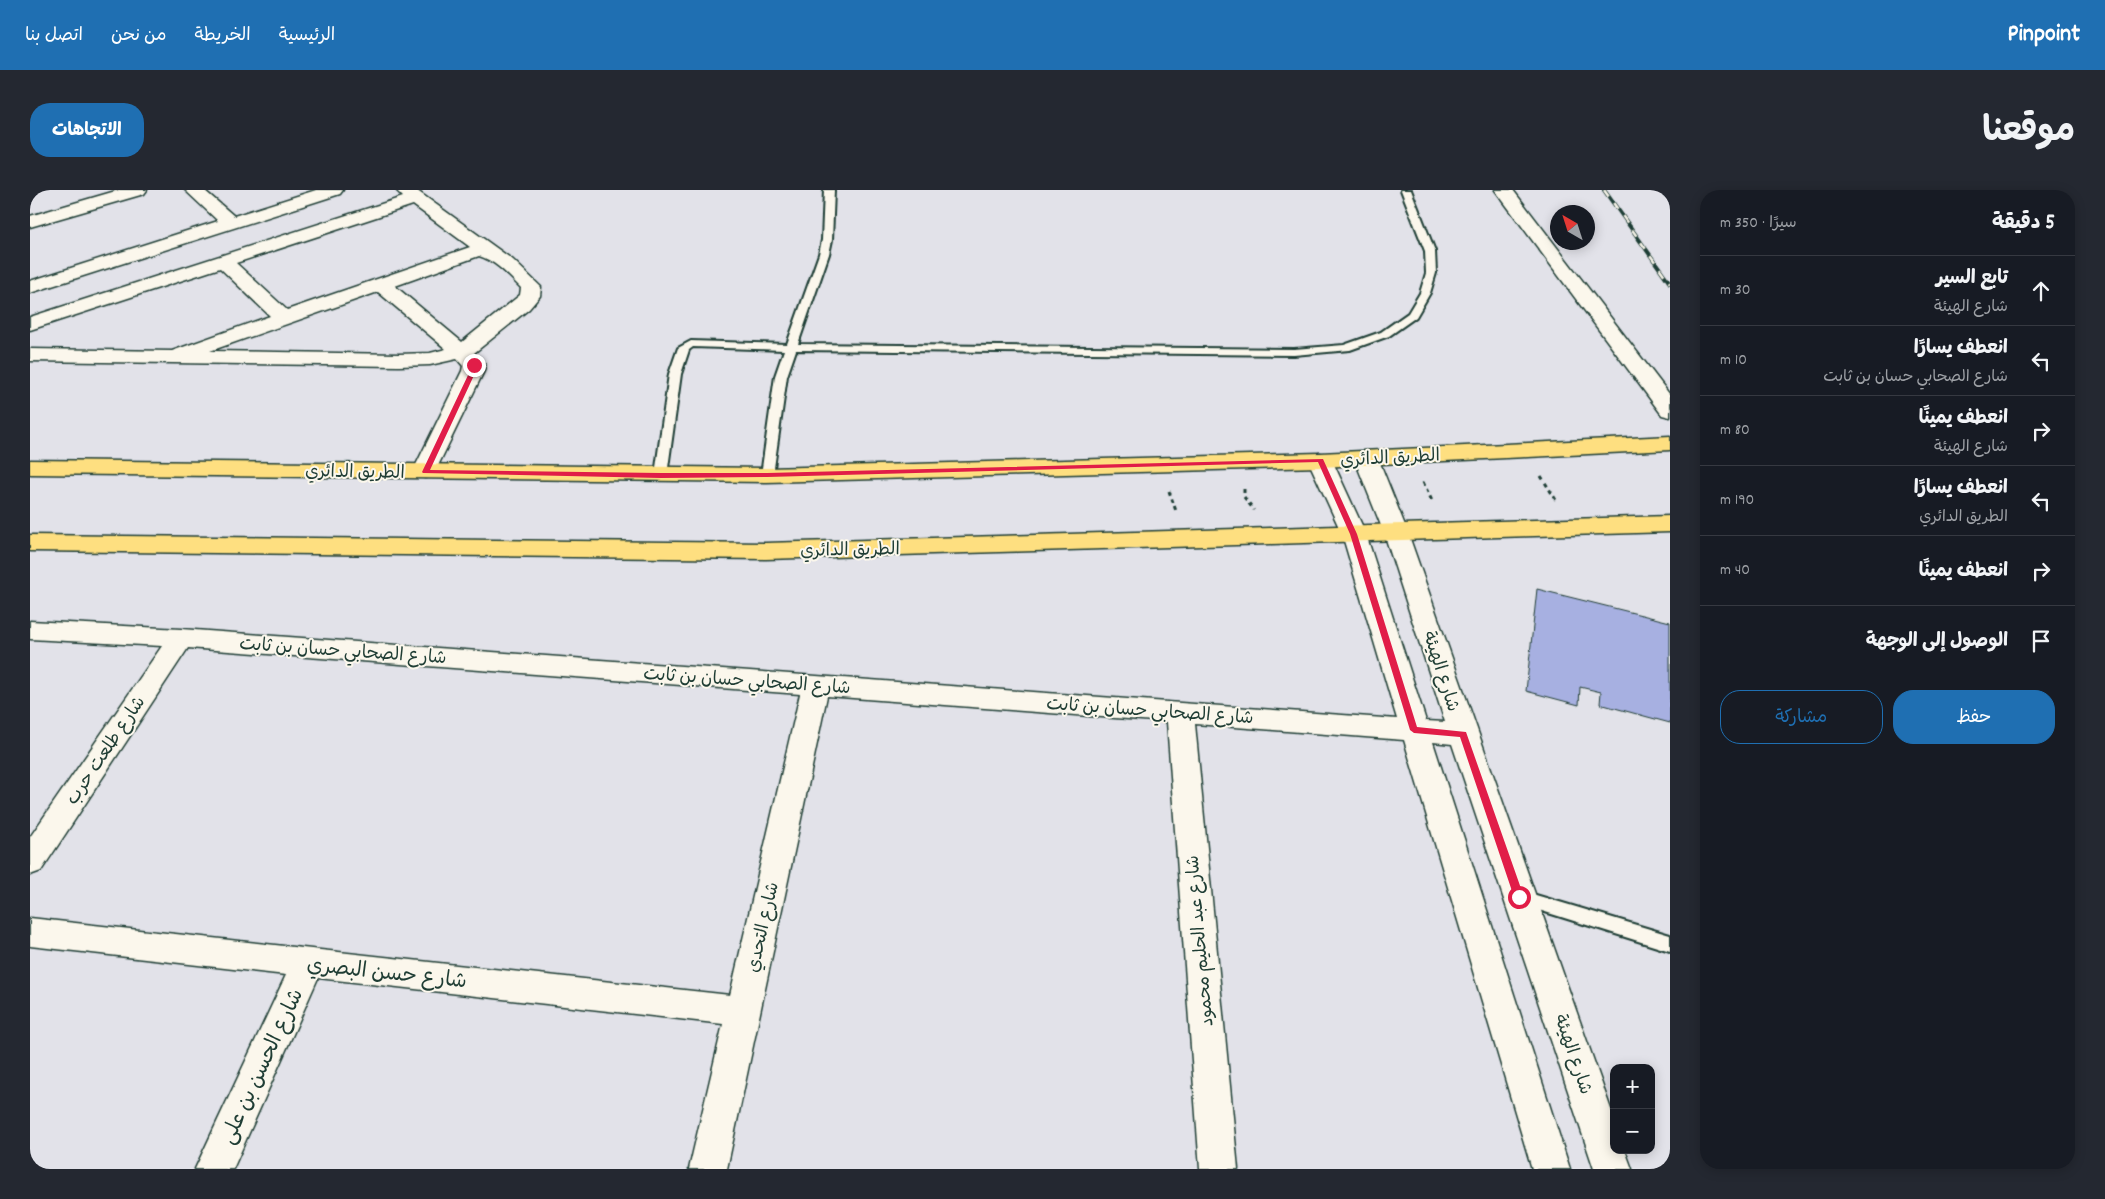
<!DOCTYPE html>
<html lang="ar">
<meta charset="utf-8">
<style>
:root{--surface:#171b24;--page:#242831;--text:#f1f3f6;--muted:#9ea1a6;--line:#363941;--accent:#1f6fb2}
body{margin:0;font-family:Dekko,"Playpen Sans Arabic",sans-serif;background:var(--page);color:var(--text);direction:rtl}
.controls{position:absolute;right:15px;bottom:15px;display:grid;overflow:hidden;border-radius:10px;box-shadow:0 2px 12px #0003}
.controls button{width:45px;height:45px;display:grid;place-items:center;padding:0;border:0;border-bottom:1px solid var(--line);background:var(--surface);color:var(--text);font:25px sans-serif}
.compass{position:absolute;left:1520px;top:15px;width:45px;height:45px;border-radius:50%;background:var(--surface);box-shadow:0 2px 12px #0003;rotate:321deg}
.stop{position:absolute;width:15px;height:15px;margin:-11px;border:4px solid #e11d48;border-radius:50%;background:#fff}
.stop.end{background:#e11d48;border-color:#fff;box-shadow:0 1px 5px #0008}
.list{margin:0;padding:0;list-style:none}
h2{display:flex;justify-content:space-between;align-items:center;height:65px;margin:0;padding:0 20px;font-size:21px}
h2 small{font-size:16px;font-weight:400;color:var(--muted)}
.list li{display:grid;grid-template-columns:32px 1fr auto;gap:15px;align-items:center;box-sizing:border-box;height:70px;padding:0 20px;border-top:1px solid var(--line)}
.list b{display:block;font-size:19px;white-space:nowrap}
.list p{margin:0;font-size:16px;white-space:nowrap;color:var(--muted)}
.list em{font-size:16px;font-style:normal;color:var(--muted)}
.actions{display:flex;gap:10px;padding:15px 20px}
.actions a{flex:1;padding:11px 0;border:1px solid var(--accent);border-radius:20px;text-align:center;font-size:18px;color:var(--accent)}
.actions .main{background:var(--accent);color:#fff}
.icon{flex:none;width:28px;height:28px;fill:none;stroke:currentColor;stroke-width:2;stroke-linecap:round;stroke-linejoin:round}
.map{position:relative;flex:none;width:1640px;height:979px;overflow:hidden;direction:ltr;border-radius:20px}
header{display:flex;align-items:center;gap:30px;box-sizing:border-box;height:70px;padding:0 25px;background:var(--accent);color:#fff}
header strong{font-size:24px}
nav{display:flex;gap:28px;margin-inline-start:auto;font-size:18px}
.intro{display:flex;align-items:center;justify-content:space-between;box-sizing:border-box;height:120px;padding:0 30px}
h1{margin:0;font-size:35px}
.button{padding:12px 22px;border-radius:20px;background:var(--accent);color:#fff;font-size:18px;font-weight:700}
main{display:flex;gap:30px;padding:0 30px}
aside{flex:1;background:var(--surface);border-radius:20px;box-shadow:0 2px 12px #0003}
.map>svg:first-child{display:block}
.building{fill:#a7b0e1;stroke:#1f3d34}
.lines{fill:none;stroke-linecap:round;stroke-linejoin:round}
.lane-casing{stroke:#1f3d34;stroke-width:4}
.street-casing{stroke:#1f3d34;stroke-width:3}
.primary-casing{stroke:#1f3d34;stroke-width:3}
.path{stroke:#1f3d34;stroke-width:3;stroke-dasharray:4 4;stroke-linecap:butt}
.lane{fill:#fbf7ec;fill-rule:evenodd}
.street{fill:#fbf7ec;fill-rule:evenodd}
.primary{fill:#fedf80;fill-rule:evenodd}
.rail-casing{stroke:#1f3d34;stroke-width:4}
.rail{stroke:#fbf7ec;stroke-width:2.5;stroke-dasharray:8;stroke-linecap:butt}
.route{fill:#e11d48}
.labels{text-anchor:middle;stroke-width:4;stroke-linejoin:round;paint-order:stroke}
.street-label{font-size:18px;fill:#1f3d34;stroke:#fbf7ec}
.near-street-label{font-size:21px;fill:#1f3d34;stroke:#fbf7ec}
</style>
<header>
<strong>Pinpoint</strong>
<nav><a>الرئيسية</a><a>الخريطة</a><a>من نحن</a><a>اتصل بنا</a></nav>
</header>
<div class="intro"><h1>موقعنا</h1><a class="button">الاتجاهات</a></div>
<main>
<aside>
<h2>5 دقيقة<small>سيرًا · 350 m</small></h2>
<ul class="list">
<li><svg class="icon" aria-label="ahead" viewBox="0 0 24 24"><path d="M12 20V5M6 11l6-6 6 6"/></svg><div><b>تابع السير</b><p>شارع الهيئة</p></div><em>30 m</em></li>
<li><svg class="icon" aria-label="left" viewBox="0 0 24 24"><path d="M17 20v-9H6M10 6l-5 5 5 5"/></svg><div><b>انعطف يسارًا</b><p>شارع الصحابي حسان بن ثابت</p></div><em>10 m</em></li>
<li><svg class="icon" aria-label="right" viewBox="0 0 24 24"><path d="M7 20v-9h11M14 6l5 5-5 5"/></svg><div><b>انعطف يمينًا</b><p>شارع الهيئة</p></div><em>80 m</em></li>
<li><svg class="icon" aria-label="left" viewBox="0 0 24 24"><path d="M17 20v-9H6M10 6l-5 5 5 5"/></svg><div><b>انعطف يسارًا</b><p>الطريق الدائري</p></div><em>190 m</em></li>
<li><svg class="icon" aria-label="right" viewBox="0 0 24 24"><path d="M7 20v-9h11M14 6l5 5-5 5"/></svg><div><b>انعطف يمينًا</b></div><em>40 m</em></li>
<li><svg class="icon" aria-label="arrive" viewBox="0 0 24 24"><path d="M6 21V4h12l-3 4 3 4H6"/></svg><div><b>الوصول إلى الوجهة</b></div></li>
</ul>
<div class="actions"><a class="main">حفظ</a><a>مشاركة</a></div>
</aside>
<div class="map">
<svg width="1640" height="979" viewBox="0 0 1640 979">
<rect width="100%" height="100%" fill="#e2e2e9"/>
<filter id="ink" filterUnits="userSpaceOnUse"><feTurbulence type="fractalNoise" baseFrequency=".02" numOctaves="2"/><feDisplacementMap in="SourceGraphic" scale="10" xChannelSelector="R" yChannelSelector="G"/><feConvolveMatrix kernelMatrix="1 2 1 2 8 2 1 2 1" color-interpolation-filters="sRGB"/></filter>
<g filter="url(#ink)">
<path class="building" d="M1507 399 1640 432V533L1570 514 1571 502 1550 497 1549 515 1496 501Z"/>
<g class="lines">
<defs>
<path id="lane" d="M794 0H804L802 50 799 64 768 154 1264 159 1314 155 1351 142 1378 123 1390 103 1396 83 1395 61 1371 0H1381L1405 61 1406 83 1400 103 1386 127 1359 146 1320 160 1264 165 766 160 757 186 743 285 737 289 731 285 745 186 754 160 663 157 659 160 651 184 637 285 636 288H626L625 285 639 184 648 158 661 151 757 154 789 64 792 50Z
M1489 700 1640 745V761L1483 712 1480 707 1483 702Z"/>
<path id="street" d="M89 0H117L114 4 0 37V26Z
M155 0H174L204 26 286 0H313L310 4 0 103V91L188 31Z
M366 0H386L483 70 511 97 510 106 499 119 444 163 455 175 454 181 403 286 395 288 387 286 383 281 432 181 433 176 427 169 400 175 369 176 0 171V159L142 161 240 126 190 78 0 140V127L373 7ZM383 15 440 57 257 120 206 73ZM449 66C466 71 479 86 491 98L490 105 432 152 365 96ZM348 102 416 159 400 163 369 164 180 161Z
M1465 0H1483L1640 205V227L1632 225Z
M1631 0H1640V6L1634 5Z
M1336 261 1344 263 1348 268 1378 343 1584 928V960H1595L1602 979H1564L1422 554 1403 552 1540 979H1502L1374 550 1165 534 1208 979H1170L1137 532 797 506 697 979H659L693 834 288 788 203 979H165L256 785 0 756V728L700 805 770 504 158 458 11 681 0 685V647L132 456 0 449V431L151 439 1367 529 1312 344 1278 270 1282 265 1290 263 1298 265 1302 270 1336 344 1396 531 1415 532 1354 343 1324 268 1328 263Z"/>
<path id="primary" d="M1640 246V260L1290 277 737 292 0 284V270L737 278 1290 263Z
M1640 326V342L736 369 0 361V345L736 353Z"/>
</defs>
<use href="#lane" class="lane-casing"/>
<use href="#street" class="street-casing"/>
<use href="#primary" class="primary-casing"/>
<path class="path" d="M1511 286 1526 310
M1393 292 1403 313
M1214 299V307L1224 320
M1139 301 1146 321"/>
<use href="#lane" class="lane"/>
<use href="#street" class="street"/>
<use href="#primary" class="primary"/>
<defs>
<path id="rail" d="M1574 0 1640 93"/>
</defs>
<use href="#rail" class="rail-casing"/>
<use href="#rail" class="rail"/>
</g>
</g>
<path class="route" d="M441 174 447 175 446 181 400 280 631 283H737L1293 269 1327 344 1387 537 1436 542 1494 707 1492 709 1489 710 1484 707 1430 547 1384 543 1380 540 1320 344 1288 272 737 287 631 288 393 283 392 282 440 181Z"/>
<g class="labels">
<g class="street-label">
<text transform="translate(1360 267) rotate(-3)" y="6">الطريق الدائري</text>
<text transform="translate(325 281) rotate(1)" y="6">الطريق الدائري</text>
<text transform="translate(820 359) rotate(-1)" y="6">الطريق الدائري</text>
<text transform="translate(313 460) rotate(4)" y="6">شارع الصحابي حسان بن ثابت</text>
<text transform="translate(1412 481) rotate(72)" y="6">شارع الهيئة</text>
<text transform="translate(717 490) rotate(4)" y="6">شارع الصحابي حسان بن ثابت</text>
<text transform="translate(1120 520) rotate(4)" y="6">شارع الصحابي حسان بن ثابت</text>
<text transform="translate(75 560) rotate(-56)" y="6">شارع طلعت حرب</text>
<text transform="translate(732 737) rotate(-77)" y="6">شارع التحدي</text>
<text transform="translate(1169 751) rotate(-95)" y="6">شارع عبد الحليم محمود</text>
<text transform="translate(1544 864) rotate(71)" y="6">شارع الهيئة</text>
</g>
<g class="near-street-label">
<text transform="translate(357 782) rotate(6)" y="7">شارع حسن البصري</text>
<text transform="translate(231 876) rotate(-65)" y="7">شارع الحسن بن على</text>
</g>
</g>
</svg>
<div class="controls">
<button>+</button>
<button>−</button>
</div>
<svg class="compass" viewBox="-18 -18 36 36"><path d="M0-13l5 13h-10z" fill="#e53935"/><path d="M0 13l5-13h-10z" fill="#9ea1a6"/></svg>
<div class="stop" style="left:1489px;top:707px"></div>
<div class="stop end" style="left:444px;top:175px"></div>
</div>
</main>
